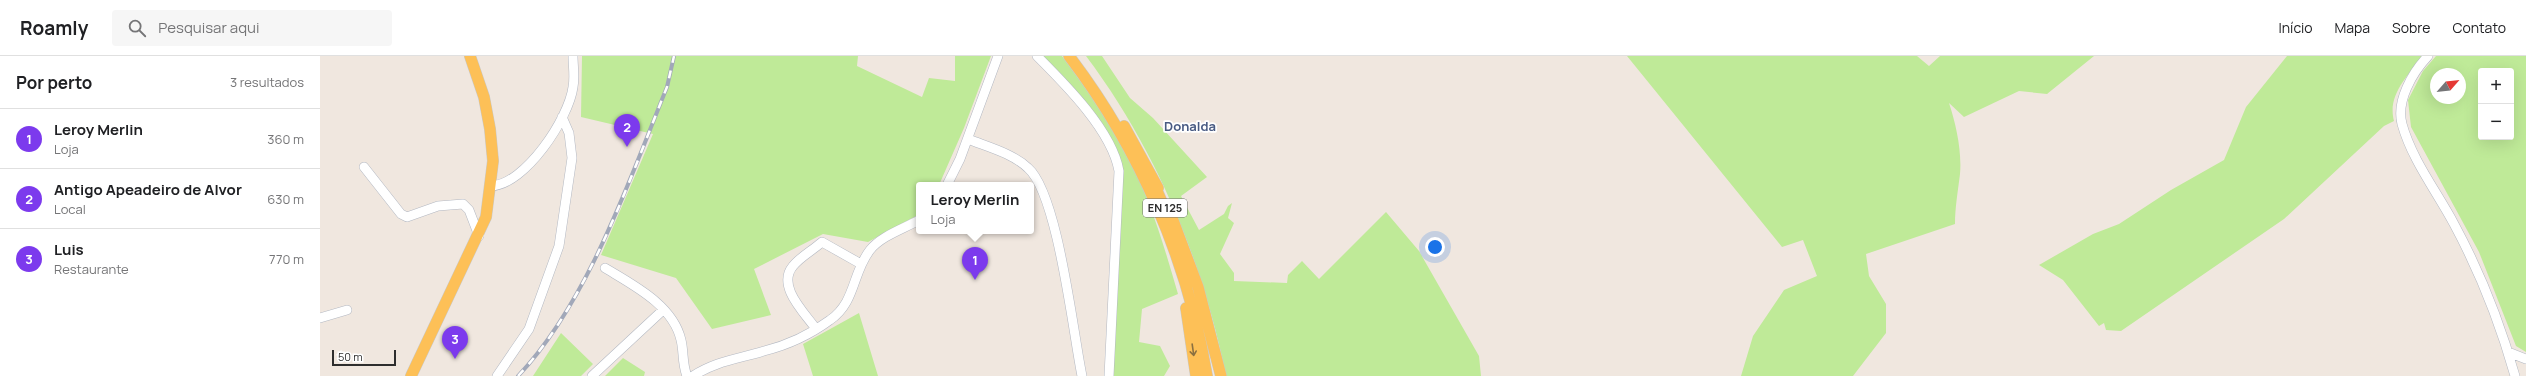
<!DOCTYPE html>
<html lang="pt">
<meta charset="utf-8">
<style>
:root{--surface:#fff;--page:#f6f6f6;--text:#202124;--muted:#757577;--line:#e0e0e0;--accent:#7c3aed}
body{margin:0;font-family:Manrope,sans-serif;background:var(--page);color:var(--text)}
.controls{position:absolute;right:12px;top:12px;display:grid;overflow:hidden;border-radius:4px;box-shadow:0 4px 16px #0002}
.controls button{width:36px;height:36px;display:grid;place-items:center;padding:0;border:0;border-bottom:1px solid var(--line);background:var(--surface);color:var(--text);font:20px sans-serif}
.compass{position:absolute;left:2110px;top:12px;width:36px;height:36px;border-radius:50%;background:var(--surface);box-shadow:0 4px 16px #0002;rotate:62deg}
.scale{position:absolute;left:12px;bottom:10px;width:64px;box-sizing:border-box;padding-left:4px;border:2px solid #2e2e2e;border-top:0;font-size:11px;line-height:14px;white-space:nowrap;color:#2e2e2e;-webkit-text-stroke:3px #fff;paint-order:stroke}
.you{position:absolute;left:1115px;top:191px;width:14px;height:14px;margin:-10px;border:3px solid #fff;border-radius:50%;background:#1a73e8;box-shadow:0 0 0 6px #1a73e833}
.badge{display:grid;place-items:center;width:26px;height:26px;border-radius:50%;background:var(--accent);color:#fff;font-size:13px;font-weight:700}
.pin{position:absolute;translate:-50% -33px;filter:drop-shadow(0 1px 2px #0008)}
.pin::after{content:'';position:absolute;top:21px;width:14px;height:12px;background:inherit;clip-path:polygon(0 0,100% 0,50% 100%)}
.popup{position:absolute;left:596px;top:126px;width:118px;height:52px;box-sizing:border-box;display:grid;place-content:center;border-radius:4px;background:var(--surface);filter:drop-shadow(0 1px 3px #0005);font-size:13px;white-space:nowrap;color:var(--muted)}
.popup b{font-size:15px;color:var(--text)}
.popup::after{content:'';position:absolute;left:50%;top:100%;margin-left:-8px;border:8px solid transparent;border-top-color:var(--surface)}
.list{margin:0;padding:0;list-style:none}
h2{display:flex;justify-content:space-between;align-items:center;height:52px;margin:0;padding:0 16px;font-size:17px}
h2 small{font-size:13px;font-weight:400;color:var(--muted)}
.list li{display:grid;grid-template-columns:26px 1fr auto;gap:12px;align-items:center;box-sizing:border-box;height:60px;padding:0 16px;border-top:1px solid var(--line)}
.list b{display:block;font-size:15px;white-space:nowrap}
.list p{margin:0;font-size:13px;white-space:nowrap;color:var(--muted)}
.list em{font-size:13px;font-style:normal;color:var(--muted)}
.icon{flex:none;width:22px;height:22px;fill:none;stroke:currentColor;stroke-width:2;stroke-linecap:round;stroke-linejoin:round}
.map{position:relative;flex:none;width:2206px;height:320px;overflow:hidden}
header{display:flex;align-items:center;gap:24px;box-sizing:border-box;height:56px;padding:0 20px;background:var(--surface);border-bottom:1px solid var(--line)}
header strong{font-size:19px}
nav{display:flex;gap:22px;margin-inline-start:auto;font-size:14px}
.search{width:280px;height:36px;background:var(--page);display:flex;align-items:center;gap:10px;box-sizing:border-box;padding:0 14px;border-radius:4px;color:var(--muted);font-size:15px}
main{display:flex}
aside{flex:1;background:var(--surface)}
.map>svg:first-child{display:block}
.green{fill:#bfea98;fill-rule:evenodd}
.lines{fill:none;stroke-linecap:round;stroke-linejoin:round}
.minor-casing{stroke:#b3b8c2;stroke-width:10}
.major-casing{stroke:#c9c9c9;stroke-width:12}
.minor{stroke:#fff;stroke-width:9}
.major{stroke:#fdc057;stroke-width:11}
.rail-casing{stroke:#a1a8b9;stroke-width:4}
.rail{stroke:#fff;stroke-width:2.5;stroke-dasharray:8;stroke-linecap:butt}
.oneway{stroke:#8b7040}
.labels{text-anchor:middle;stroke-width:3.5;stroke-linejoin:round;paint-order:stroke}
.shield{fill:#fff;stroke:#6d6d6d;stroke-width:1}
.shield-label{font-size:11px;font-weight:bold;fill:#2e2e2e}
.neighbourhood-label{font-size:13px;font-weight:bold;fill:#495b83;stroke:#fff}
</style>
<header>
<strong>Roamly</strong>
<div class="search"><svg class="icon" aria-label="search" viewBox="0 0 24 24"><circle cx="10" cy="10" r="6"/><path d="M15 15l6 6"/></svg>Pesquisar aqui</div>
<nav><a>Início</a><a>Mapa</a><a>Sobre</a><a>Contato</a></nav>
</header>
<main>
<aside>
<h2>Por perto<small>3 resultados</small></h2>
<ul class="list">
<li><span class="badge">1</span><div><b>Leroy Merlin</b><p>Loja</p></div><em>360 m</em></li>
<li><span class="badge">2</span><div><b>Antigo Apeadeiro de Alvor</b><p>Local</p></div><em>630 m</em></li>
<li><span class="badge">3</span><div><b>Luis</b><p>Restaurante</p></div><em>770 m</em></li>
</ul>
</aside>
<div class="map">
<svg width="2206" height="320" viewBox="0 0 2206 320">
<rect width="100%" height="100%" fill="#f0e7df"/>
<path class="green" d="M262 0H538L537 10 602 41 609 22 635 25V0H671L644 72 619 129H599L598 159 548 186 503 178 434 213 451 259 392 273 356 222 281 199 333 78 261 61Z
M723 0H742C765 31 788 63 806 97 830 141 844 190 858 238L822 253 819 286 840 290 850 310 844 320H791L802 119 800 101 790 82Z
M766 0H782L810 42 833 62 887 121 861 140 879 174 904 158 908 150 912 147 908 162 914 167 900 198 914 217V225L967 227 968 219 982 205 999 223 1066 156 1099 195 1159 300 1161 320H906C883 206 836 93 766 0Z
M1307 0H1597L1609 10 1620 0H1774L1727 38 1699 35 1644 61 1629 47C1636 68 1642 95 1640 118 1638 135 1635 151 1635 168L1546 198 1549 220 1566 248V277L1533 320H1421L1433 280 1464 234 1497 220 1483 184 1462 191Z
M1967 0H2102C2088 20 2067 39 2074 65L2064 70 1964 163 1801 275 1786 274 1784 267 1779 270 1743 224 1719 209 1773 178 1799 168 1851 134 1904 104 1926 51Z
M2116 0H2206V296L2196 290 2159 196 2091 71 2088 44 2103 15ZM2161 15H2191V81H2161ZM2116 18H2140V42H2116Z
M539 257 558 320H493L483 288Z
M241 277 273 308 261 320H213Z
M303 302 325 316 324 320H285Z"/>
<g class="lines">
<defs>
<path id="minor" d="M717 0C746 29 792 75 799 115L789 320
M2108 0C2092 17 2076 45 2082 68 2092 104 2117 136 2134 168 2160 216 2180 267 2195 320
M648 83C668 91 692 97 708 112 738 138 753 277 762 320
M44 111 81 158 87 161 118 150 143 148 149 154 159 180
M627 129 640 103 678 0
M171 130C205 129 249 62 253 31 255 21 253 10 253 0
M285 212C313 229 353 249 361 284 364 296 362 308 367 320
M0 262 27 254
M496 273C485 257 456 230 473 210 480 201 493 194 502 186L541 208
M2188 296 2206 303
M177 320 209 273 239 190 252 102 249 77 242 61
M272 320 343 254
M373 320C396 305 418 303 444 295 468 289 491 278 510 264 536 246 532 217 550 194 561 180 583 173 599 164"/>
<path id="major" d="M749 0C820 93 868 205 887 320
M804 70 838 132
M834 128 851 167
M851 159 878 231 901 320
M866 252 876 320
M91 320 166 161 173 105 170 73 164 41 150 0"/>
</defs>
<use href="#minor" class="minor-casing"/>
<use href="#major" class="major-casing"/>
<use href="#minor" class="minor"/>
<use href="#major" class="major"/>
<defs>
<path id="rail" d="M198 320C268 246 309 125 347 31L354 0"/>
</defs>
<use href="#rail" class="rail-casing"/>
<use href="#rail" class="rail"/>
</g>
<defs><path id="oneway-shaft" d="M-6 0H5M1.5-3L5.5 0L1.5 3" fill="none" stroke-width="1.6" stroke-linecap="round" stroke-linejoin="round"/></defs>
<use class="oneway" href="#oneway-shaft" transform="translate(873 294) rotate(82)"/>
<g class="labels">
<rect class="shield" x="823" y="143" width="44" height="18" rx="3"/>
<g class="shield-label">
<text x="845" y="156">EN 125</text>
</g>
<g class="neighbourhood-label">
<text x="870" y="75">Donalda</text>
</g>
</g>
</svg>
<div class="controls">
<button>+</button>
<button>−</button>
</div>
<svg class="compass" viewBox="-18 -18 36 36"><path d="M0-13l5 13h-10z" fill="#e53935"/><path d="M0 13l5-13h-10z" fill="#757577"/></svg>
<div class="scale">50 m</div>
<div class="you"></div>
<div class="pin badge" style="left:655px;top:224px">1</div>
<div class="popup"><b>Leroy Merlin</b>Loja</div>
<div class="pin badge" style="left:307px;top:91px">2</div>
<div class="pin badge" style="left:135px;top:303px">3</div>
</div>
</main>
